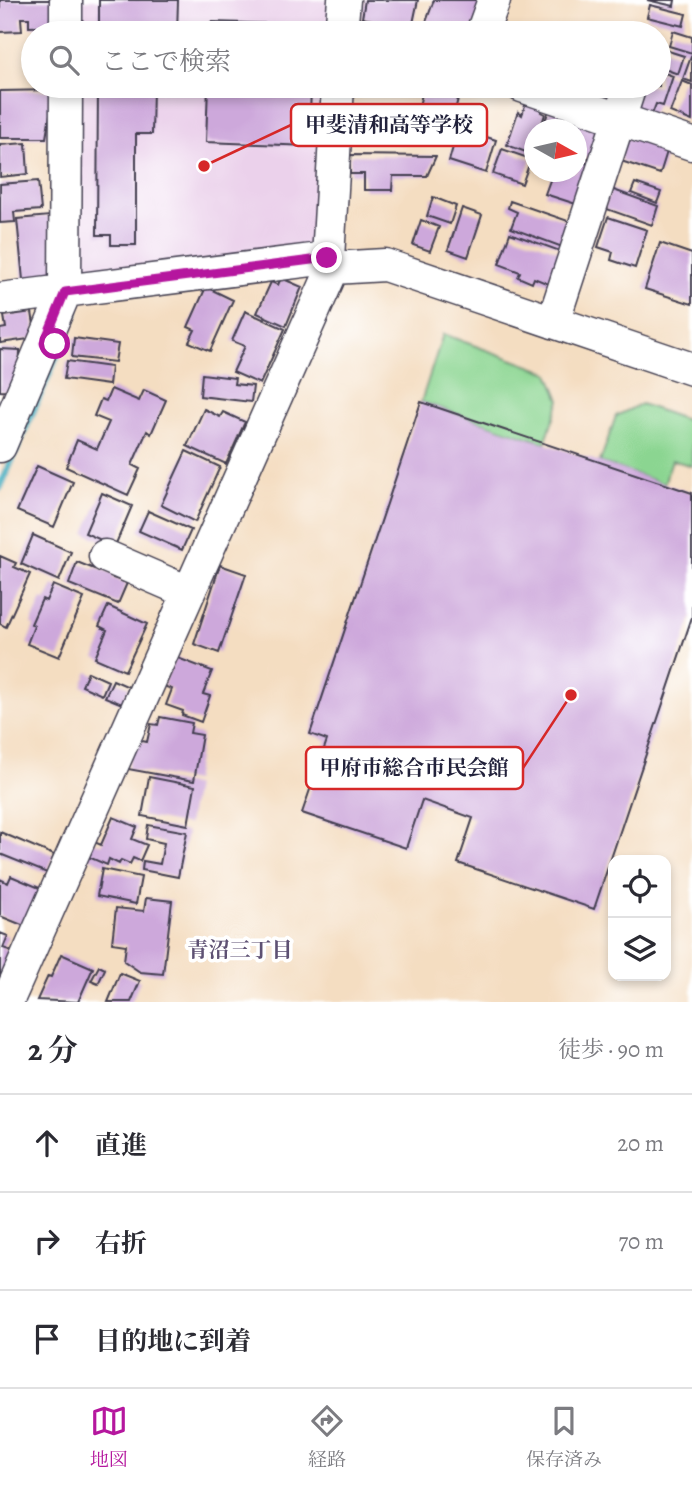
<!DOCTYPE html>
<html lang="ja">
<meta charset="utf-8">
<style>
:root{--surface:#fff;--page:#f2f2f3;--text:#2b2b33;--muted:#7c7c81;--line:#e1e1e2;--accent:#b5179e}
body{margin:0;font-family:Alegreya,"Noto Serif JP",serif;background:var(--page);color:var(--text)}
.controls{position:absolute;right:21px;bottom:21px;display:grid;overflow:hidden;border-radius:14px;box-shadow:0 4px 10px #0003}
.controls button{width:63px;height:63px;display:grid;place-items:center;padding:0;border:0;border-bottom:2px solid var(--line);background:var(--surface);color:var(--text);font:35px sans-serif}
.compass{position:absolute;left:524px;top:119px;width:63px;height:63px;border-radius:50%;background:var(--surface);box-shadow:0 4px 10px #0003;rotate:98deg}
.stop{position:absolute;width:21px;height:21px;margin:-16px;border:5px solid #b5179e;border-radius:50%;background:#fff}
.stop.end{background:#b5179e;border-color:#fff;box-shadow:0 2px 7px #0008}
.list{margin:0;padding:0;list-style:none}
h2{display:flex;justify-content:space-between;align-items:center;height:91px;margin:0;padding:0 28px;font-size:30px}
h2 small{font-size:23px;font-weight:400;color:var(--muted)}
.list li{display:grid;grid-template-columns:46px 1fr auto;gap:21px;align-items:center;box-sizing:border-box;height:98px;padding:0 28px;border-top:2px solid var(--line)}
.list b{display:block;font-size:26px;white-space:nowrap}
.list em{font-size:23px;font-style:normal;color:var(--muted)}
.icon{flex:none;width:38px;height:38px;fill:none;stroke:currentColor;stroke-width:2;stroke-linecap:round;stroke-linejoin:round}
.map{position:relative;flex:none;width:692px;height:1002px;overflow:hidden}
.search{position:absolute;background:var(--surface);box-shadow:0 4px 10px #0003;left:21px;right:21px;top:21px;height:77px;display:flex;align-items:center;gap:18px;box-sizing:border-box;padding:0 24px;border-radius:38px;color:var(--muted);font-size:26px}
.sheet{height:385px;background:var(--surface)}
nav{display:flex;justify-content:space-around;align-items:center;box-sizing:border-box;height:98px;border-top:2px solid var(--line);background:var(--surface);font-size:19px;color:var(--muted)}
nav a{display:grid;justify-items:center;gap:4px}
nav .on{color:var(--accent)}
.map>svg:first-child{display:block}
.built{fill:#ebd1eb}
.green{fill:#8bd591;stroke:#567c66;stroke-width:2}
.lines{fill:none;stroke-linecap:round;stroke-linejoin:round}
.stream{stroke:#3ca9bb;stroke-width:8}
.building{fill:#cda8db}
.minor-casing{stroke:#423e4f;stroke-width:35}
.minor{stroke:#fff;stroke-width:32}
.route{stroke:#b5179e;stroke-width:9}
.labels{text-anchor:middle;stroke-width:7;stroke-linejoin:round;paint-order:stroke}
.neighbourhood-label{font-size:21px;font-weight:bold;fill:#5e5173;stroke:#fff}
.leader{fill:none;stroke:#d62828;stroke-width:2.5}
.callout-dot{fill:#d62828;stroke:#fff;stroke-width:2.5}
.callout{fill:#fff;stroke:#d62828;stroke-width:2.5}
.callout-label{font-size:21px;text-anchor:middle;font-weight:bold;fill:#22223b}
</style>
<div class="map">
<svg width="692" height="1002" viewBox="0 0 692 1002">
<rect width="100%" height="100%" fill="#fff"/>
<filter id="ink" filterUnits="userSpaceOnUse"><feTurbulence type="fractalNoise" baseFrequency=".0143" numOctaves="2"/><feDisplacementMap in="SourceGraphic" scale="14" xChannelSelector="R" yChannelSelector="G"/><feConvolveMatrix kernelMatrix="1 2 1 2 8 2 1 2 1" color-interpolation-filters="sRGB"/></filter>
<filter id="wash" filterUnits="userSpaceOnUse"><feTurbulence type="fractalNoise" baseFrequency=".00686" numOctaves="4" result="noise"/><feDisplacementMap in="SourceGraphic" scale="28" xChannelSelector="R" yChannelSelector="G"/><feGaussianBlur stdDeviation="1.57" result="paint"/><feColorMatrix in="noise" values="0 0 0 0 0 0 0 0 0 0 0 0 0 0 0 0 0 1.4 0 .05"/><feComposite in="paint" operator="in"/></filter>
<g filter="url(#wash)">
<rect width="100%" height="100%" fill="#f4ddc1"/>
<path class="built" d="M78 0H340L338 33H78Z
M77 86H336L328 247 76 278Z"/>
<path class="green" d="M443 334 549 373 560 400 545 443 421 402Z
M641 404 692 422V466L672 460 664 484 600 462 616 416Z"/>
<g class="lines">
<path class="stream" d="M0 487 75 313V299"/>
</g>
<g id="blocks">
<path class="building" d="M0 0H56L57 26 29 27V18H21L22 31 0 32Z
M99 0H178L177 33H99Z
M365 0H418L412 28 362 18Z
M434 0H484L472 33H422Z
M647 0H675L674 6Z
M650 5 686 14 683 26 647 17Z
M211 22 313 25V33H210Z
M364 23 410 31 409 33H362Z
M673 31 692 37V53L669 46Z
M659 48 684 56 678 74 659 67Z
M692 54V82L683 79Z
M659 71 673 76 663 106 656 104 651 117 629 109 637 86H659Z
M682 81 692 85V121L670 112Z
M98 86H153L152 134H136V245H111V235H97Z
M208 86H311L309 146 206 142Z
M424 86H437L460 91 453 118 418 110Z
M54 90 46 138H0V91Z
M528 96 545 102 541 112 545 114 540 130H534V145L531 154 507 145 518 112 522 115Z
M551 104 566 109 558 130H542Z
M571 114 606 126 594 160 576 154V130H565Z
M464 130 496 140 486 173 449 161 455 140 460 141Z
M621 138 670 142 660 174 621 161Z
M26 143 28 174 0 177V145Z
M502 149 531 159 522 184 493 174Z
M350 155 436 156 427 176H393L392 190H364V174H350Z
M576 160 592 165 579 205 545 194 553 172H576Z
M38 181 41 210 14 212 15 222 0 223V184Z
M635 183 661 192 657 203 631 193Z
M611 189 658 206 652 225 604 208Z
M433 197 456 206 450 224 427 216Z
M510 201 574 223 565 248 511 228 517 212 508 208Z
M462 208 482 215 468 257 448 250Z
M50 216 56 277 23 280 17 219Z
M608 217 647 230 635 268 611 260 613 252 598 247Z
M421 220 439 227 430 251 413 245Z
M510 233 563 252 551 285 534 278 532 283 518 277 520 272 499 264Z
M660 243 692 254V304L645 289Z
M281 278 302 287 286 326 257 313 271 282 278 285Z
M206 287 233 300 210 351 189 342 195 330 188 327Z
M245 311 285 329 260 384 233 372 245 346 232 341Z
M32 312 36 338 0 343V329L6 328 4 316Z
M74 338 118 344 115 362 72 357Z
M0 349 20 350 19 375 15 392 0 391Z
M67 361 111 367 109 385 64 379Z
M202 374 235 378 234 384 253 386 251 402 200 396Z
M111 389 139 401 144 390 166 400 151 434 147 431 132 465 140 469 128 495 66 467 77 440 97 449 109 422 94 416 101 399 106 401Z
M421 402 692 493V617L594 909 458 863 473 818 422 800 406 848 302 813 327 740 310 734Z
M204 409 220 417 223 412 245 422 226 464 187 446Z
M186 451 220 467 195 522 161 505Z
M37 466 73 482 54 527 17 511Z
M102 493 132 506 115 546 85 533Z
M148 511 191 530 182 550 139 531Z
M33 535 71 552 59 581 21 564Z
M0 556 16 563 14 567 30 574 6 627 0 624Z
M77 562 94 569 95 566 114 574 113 578 127 583 118 604 69 584Z
M220 565 246 574 219 653 194 644Z
M53 585 84 598 59 657 27 644 34 626 31 624 42 599 46 601Z
M108 606 147 624 125 671 95 658 107 630 99 626Z
M175 657 212 671 203 694 210 696 201 722 182 715 183 711 166 705 172 689 163 686Z
M88 672 108 681 102 695 82 686Z
M113 680 129 687 122 704 105 697Z
M160 717 192 723 190 733 202 735 194 781 128 769 133 739 147 742 151 724 158 725Z
M149 777 195 786 188 825 142 816Z
M113 817 137 827 132 839 147 845 140 861 133 858 130 864 121 860 119 864 109 859 107 865 84 855 90 840 101 845Z
M148 825 187 832 178 877 142 870 143 861 160 864 164 843 146 839Z
M0 832 54 855 47 873 0 854Z
M102 869 141 877 136 904 97 896Z
M11 876 42 889 27 927 0 916V879L8 883Z
M146 898 172 901 163 974 140 972 124 961 126 945 112 943 116 908 144 911Z
M0 933 8 936 3 948 12 951 0 983Z
M61 954 93 968 78 1002 37 1000 48 976 51 977Z
M99 966 105 969 98 984 91 981Z
M120 973 140 981 131 1002H108Z"/>
</g>
</g>
<g filter="url(#ink)">
<use href="#blocks" fill-opacity="0" stroke="#423e4f" stroke-width="2"/>
<g class="lines">
<defs>
<path id="minor" d="M66 33V0
M341 33 344 0
M482 33 494 0
M522 86 692 144
M328 258 338 86
M0 299 328 258 333 268
M553 322 630 86
M0 446 65 292 66 86
M105 556 188 592
M7 1002 333 268 385 265 692 369"/>
</defs>
<use href="#minor" class="minor-casing"/>
<use href="#minor" class="minor"/>
</g>
</g>
<g class="lines" filter="url(#ink)">
<path class="route" d="M55 344 44 343 65 292 327 258"/>
</g>
<g class="labels">
<g class="neighbourhood-label">
<text x="240" y="957">青沼三丁目</text>
</g>
</g>
<path class="leader" d="M204 166L291 125M571 695L523 768"/>
<g class="callout-dot">
<circle cx="204" cy="166" r="7"/>
<circle cx="571" cy="695" r="7"/>
</g>
<g class="callout">
<rect x="291" y="104" width="196" height="42" rx="7"/>
<rect x="306" y="747" width="217" height="42" rx="7"/>
</g>
<g class="callout-label">
<text x="389" y="132">甲斐清和高等学校</text>
<text x="414" y="775">甲府市総合市民会館</text>
</g>
</svg>
<div class="controls">
<button><svg class="icon" aria-label="locate" viewBox="0 0 24 24"><circle cx="12" cy="12" r="6"/><path d="M12 2v4M12 18v4M2 12h4M18 12h4"/></svg></button>
<button><svg class="icon" aria-label="layers" viewBox="0 0 24 24"><path d="M12 4l9 5-9 5-9-5zM3 14l9 5 9-5"/></svg></button>
</div>
<svg class="compass" viewBox="-18 -18 36 36"><path d="M0-13l5 13h-10z" fill="#e53935"/><path d="M0 13l5-13h-10z" fill="#7c7c81"/></svg>
<div class="stop" style="left:55px;top:344px"></div>
<div class="stop end" style="left:327px;top:258px"></div>
<div class="search"><svg class="icon" aria-label="search" viewBox="0 0 24 24"><circle cx="10" cy="10" r="6"/><path d="M15 15l6 6"/></svg>ここで検索</div>
</div>
<section class="sheet">
<h2>2 分<small>徒歩 · 90 m</small></h2>
<ul class="list">
<li><svg class="icon" aria-label="ahead" viewBox="0 0 24 24"><path d="M12 20V5M6 11l6-6 6 6"/></svg><div><b>直進</b></div><em>20 m</em></li>
<li><svg class="icon" aria-label="right" viewBox="0 0 24 24"><path d="M7 20v-9h11M14 6l5 5-5 5"/></svg><div><b>右折</b></div><em>70 m</em></li>
<li><svg class="icon" aria-label="arrive" viewBox="0 0 24 24"><path d="M6 21V4h12l-3 4 3 4H6"/></svg><div><b>目的地に到着</b></div></li>
</ul>
</section>
<nav>
<a class="on"><svg class="icon" aria-label="map" viewBox="0 0 24 24"><path d="M3 6l6-2 6 2 6-2v14l-6 2-6-2-6 2zM9 4v14M15 6v14"/></svg>地図</a>
<a><svg class="icon" aria-label="directions" viewBox="0 0 24 24"><path d="M12 3l9 9-9 9-9-9zM9 14v-3h6M13 9l2 2-2 2"/></svg>経路</a>
<a><svg class="icon" aria-label="saved" viewBox="0 0 24 24"><path d="M7 4h10v16l-5-4-5 4z"/></svg>保存済み</a>
</nav>
